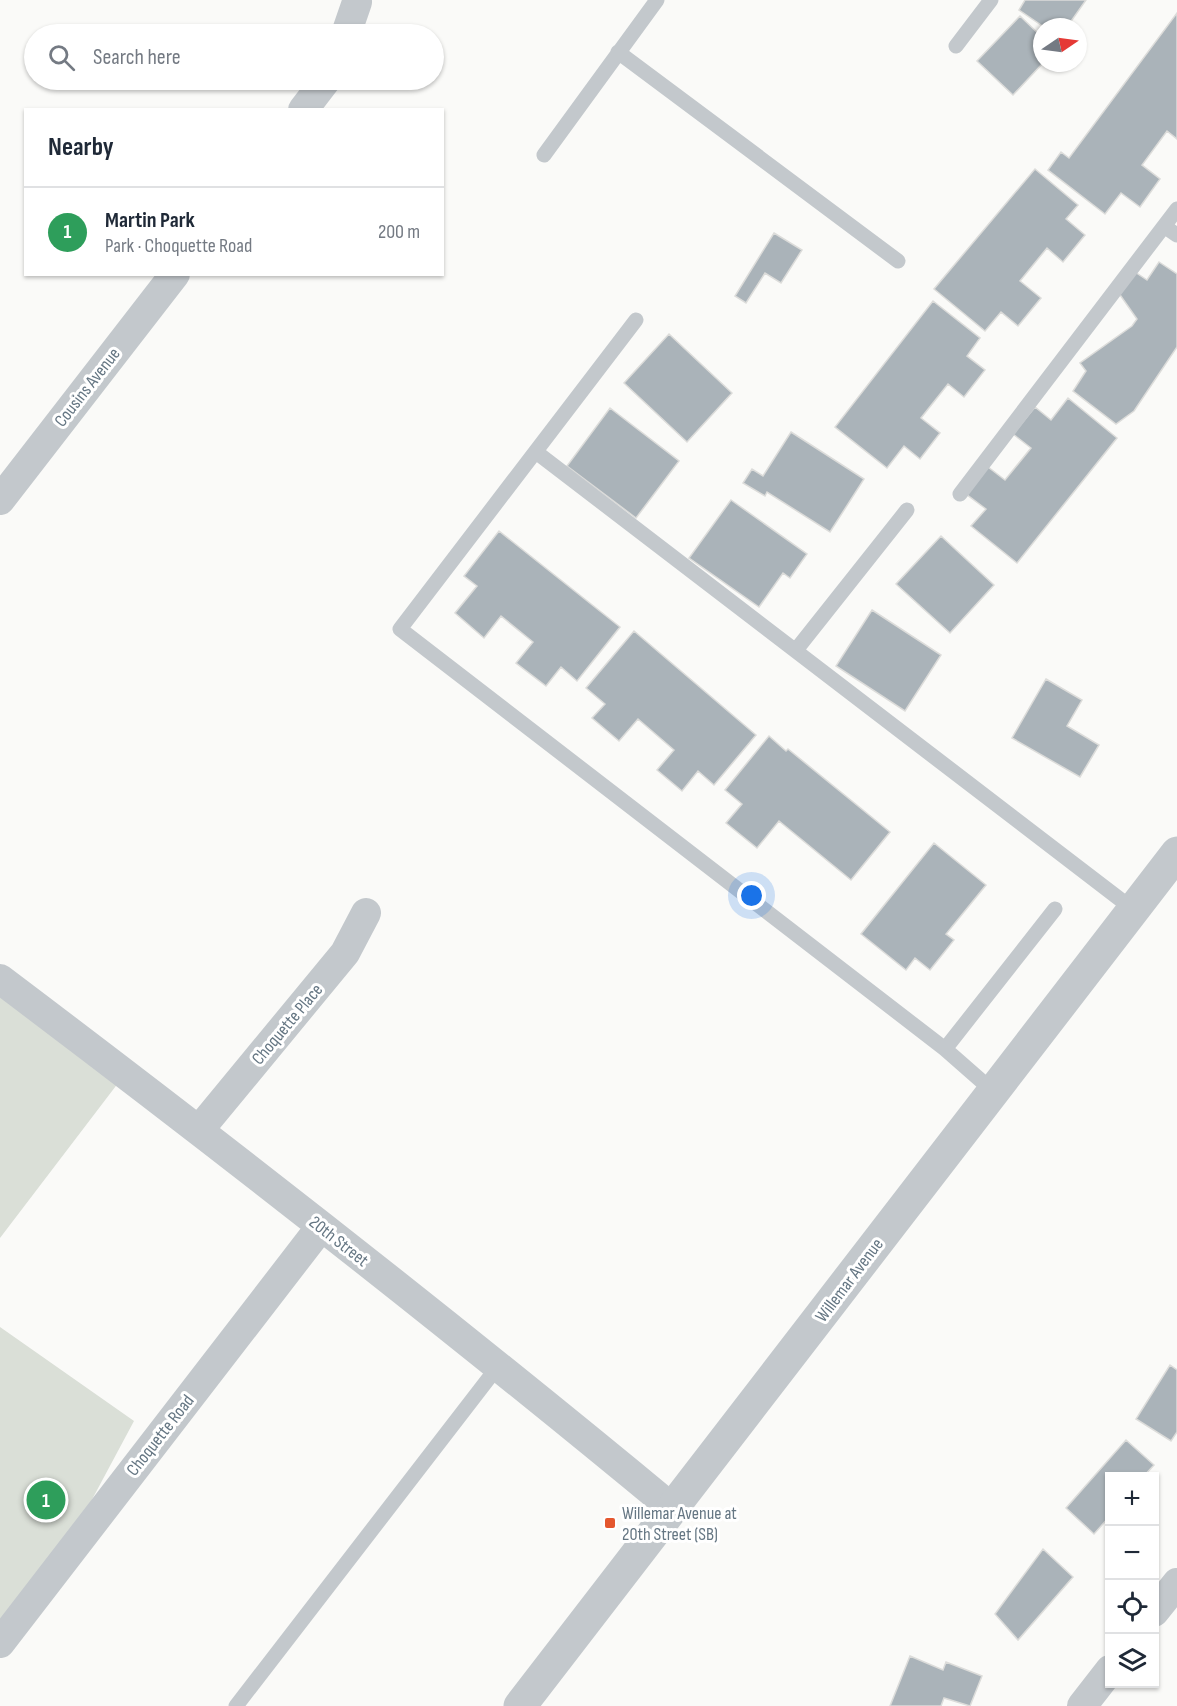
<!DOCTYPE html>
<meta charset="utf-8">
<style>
:root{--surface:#fff;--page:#f2f2f3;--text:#1f2937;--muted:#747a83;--line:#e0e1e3;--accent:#2563eb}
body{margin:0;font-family:"Sofia Sans Condensed",sans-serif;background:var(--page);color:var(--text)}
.controls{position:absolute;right:18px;bottom:18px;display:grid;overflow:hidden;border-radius:0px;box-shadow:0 2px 4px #0004}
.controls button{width:54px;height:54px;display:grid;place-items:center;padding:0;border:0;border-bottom:2px solid var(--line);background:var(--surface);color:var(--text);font:30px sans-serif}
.compass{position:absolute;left:1033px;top:18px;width:54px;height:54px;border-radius:50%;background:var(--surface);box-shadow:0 2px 4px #0004;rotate:77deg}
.you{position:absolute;left:752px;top:896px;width:21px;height:21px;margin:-15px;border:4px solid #fff;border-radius:50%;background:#1a73e8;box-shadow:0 0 0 9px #1a73e833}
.badge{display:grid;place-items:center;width:39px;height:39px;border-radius:50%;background:var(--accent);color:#fff;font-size:20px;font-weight:700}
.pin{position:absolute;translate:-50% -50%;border:3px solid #fff;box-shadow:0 2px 6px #0006}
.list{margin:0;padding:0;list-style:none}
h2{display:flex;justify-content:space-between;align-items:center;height:78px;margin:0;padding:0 24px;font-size:26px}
h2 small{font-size:20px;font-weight:400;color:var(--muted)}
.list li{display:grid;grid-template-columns:39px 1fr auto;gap:18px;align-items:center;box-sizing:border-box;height:90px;padding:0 24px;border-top:2px solid var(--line)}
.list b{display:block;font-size:22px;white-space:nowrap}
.list p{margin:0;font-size:20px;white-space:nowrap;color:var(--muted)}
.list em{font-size:20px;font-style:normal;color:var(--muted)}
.icon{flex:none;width:33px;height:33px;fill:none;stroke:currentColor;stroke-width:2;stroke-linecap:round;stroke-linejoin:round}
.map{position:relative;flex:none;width:1177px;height:1706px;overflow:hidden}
.search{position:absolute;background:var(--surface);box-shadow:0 2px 4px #0004;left:24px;top:24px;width:420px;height:66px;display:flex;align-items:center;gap:15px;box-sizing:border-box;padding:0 21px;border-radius:33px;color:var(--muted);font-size:22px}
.panel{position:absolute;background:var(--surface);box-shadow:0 2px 4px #0004;left:24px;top:108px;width:420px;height:168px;border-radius:0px}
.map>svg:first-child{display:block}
.green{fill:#dadfd7}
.building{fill:#aab3b9;stroke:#dcdcda;stroke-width:1.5}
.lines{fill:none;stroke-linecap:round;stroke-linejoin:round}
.service{stroke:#c3c8cc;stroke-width:15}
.minor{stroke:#c3c8cc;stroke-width:30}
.tertiary{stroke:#c3c8cc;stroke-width:33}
.poi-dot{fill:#e4572e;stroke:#fff;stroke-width:2}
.labels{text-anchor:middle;stroke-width:6;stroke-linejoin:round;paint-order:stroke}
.street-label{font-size:18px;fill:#657683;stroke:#fff}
.poi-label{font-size:18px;fill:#657683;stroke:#fff;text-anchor:start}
</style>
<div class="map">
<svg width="1177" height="1706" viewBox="0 0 1177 1706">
<rect width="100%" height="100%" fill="#fafaf8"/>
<path class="green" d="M0 979 125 1074 0 1238Z
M0 1327 134 1421 50 1578 0 1643Z"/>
<path class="building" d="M1025 0H1086L1067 27H1044L1019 10Z
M1177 13V139L1167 131 1142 165 1160 179 1140 207 1121 193 1105 214 1048 170 1061 152 1069 158Z
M1020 16 1042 37 1043 63 1013 95 977 61Z
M1035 169 1078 205 1066 219 1085 235 1063 262 1047 248 1020 281 1041 298 1018 326 1001 312 985 331 934 289Z
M774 233 802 250 781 283 765 273 746 303 735 296Z
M1159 262 1177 274V347L1134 411 1116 424 1073 391 1086 371 1080 363 1132 326 1137 319 1118 292 1132 270 1147 280Z
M933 301 980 338 967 356 985 370 964 397 948 384 921 418 940 433 920 459 904 446 887 468 835 427Z
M669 334 732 393 687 442 624 383Z
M1068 398 1117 438 1017 563 971 526 986 509 966 494 988 467 1005 480 1031 448 1013 434 1035 407 1051 420Z
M610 408 679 461 636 518 567 466Z
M791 432 864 479 830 532 767 492 765 496 743 483 752 469 763 476Z
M731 500 807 554 790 578 783 573 759 607 689 558Z
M499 531 620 627 577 681 561 667 546 686 516 663 533 642 501 616 484 638 455 613 477 586 464 576Z
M941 536 994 585 950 633 896 584Z
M872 610 941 655 905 711 836 666Z
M634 631 756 735 714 785 698 771 682 791 657 770 674 750 638 719 619 741 592 718 605 704 586 688Z
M1046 679 1082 700 1067 726 1099 745 1080 777 1012 738Z
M769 736 786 751 788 749 890 832 851 880 779 821 757 848 726 823 742 804 725 790Z
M934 843 986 885 946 934 954 940 930 970 915 958 906 970 861 934Z
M1170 1365 1177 1370V1432L1171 1441 1136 1419Z
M1126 1440 1154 1465 1144 1476H1110V1516L1094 1534 1066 1508Z
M1043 1549 1073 1577 1018 1640 995 1614Z
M910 1656 943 1670 946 1662 982 1676 970 1706 944 1698 941 1706H890Z"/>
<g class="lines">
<path class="service" d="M956 46 991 0
M618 52 898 261
M544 155 657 0
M1164 226 1177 235
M636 320 400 629 945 1049 994 1092
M536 452 1134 910
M960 494 1177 209
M796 650 907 510
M945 1049 1055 909
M236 1706 499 1365"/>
<path class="minor" d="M346 34 357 2
M303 110 326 80
M0 500 175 274
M0 979C228 1151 453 1327 673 1509
M199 1130 345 953 366 913
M1154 1612 1177 1583
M0 1643 320 1228
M1082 1706 1110 1670"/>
<path class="tertiary" d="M520 1706 1177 853"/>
</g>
<rect class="poi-dot" x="604" y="1517" width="12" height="12" rx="3"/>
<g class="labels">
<g class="street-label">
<text transform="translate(87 387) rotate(-52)" y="6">Cousins Avenue</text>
<text transform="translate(287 1024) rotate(-50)" y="6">Choquette Place</text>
<text transform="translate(339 1241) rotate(38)" y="6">20th Street</text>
<text transform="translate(849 1280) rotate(-53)" y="6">Willemar Avenue</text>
<text transform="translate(160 1435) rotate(-52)" y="6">Choquette Road</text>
</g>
<g class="poi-label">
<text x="622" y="1519">Willemar Avenue at<tspan x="622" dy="21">20th Street (SB)</tspan></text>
</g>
</g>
</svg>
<div class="controls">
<button>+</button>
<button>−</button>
<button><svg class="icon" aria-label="locate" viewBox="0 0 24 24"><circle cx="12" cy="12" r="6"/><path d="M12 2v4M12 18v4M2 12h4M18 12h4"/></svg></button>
<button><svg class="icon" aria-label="layers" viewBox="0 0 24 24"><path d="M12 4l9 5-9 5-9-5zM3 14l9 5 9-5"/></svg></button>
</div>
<svg class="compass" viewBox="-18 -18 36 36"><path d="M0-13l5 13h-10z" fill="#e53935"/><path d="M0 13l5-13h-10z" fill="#747a83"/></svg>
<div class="you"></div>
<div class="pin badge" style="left:46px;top:1500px;background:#2e9e5b">1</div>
<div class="search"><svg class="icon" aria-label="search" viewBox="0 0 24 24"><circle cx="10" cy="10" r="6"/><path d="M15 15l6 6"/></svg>Search here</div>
<section class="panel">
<h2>Nearby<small></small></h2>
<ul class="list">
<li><span class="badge" style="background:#2e9e5b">1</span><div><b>Martin Park</b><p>Park · Choquette Road</p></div><em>200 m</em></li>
</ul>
</section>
</div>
